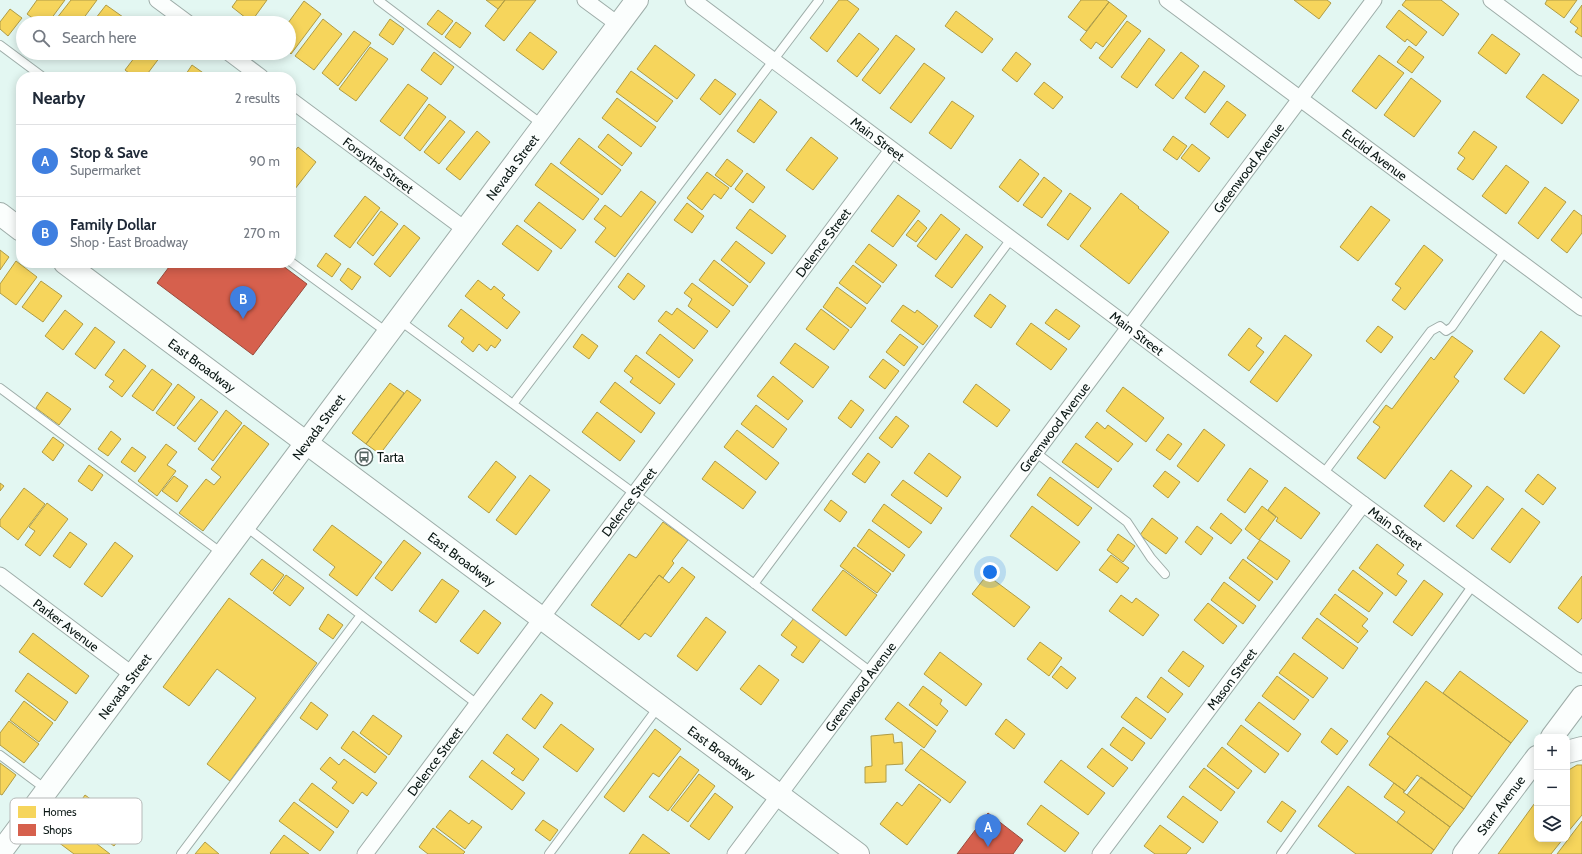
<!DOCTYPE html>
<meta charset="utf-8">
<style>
:root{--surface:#fff;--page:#f2f2f3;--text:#1f2937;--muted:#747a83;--line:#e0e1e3;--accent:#1a73e8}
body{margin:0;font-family:Cabin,sans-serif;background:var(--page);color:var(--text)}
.controls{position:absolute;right:12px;bottom:12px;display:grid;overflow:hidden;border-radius:8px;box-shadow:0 2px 10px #0003}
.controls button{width:36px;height:36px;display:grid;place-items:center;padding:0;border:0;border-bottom:1px solid var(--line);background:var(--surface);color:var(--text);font:20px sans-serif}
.you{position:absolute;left:990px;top:572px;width:14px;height:14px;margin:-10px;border:3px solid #fff;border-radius:50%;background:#1a73e8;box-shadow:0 0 0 6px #1a73e833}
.badge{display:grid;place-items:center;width:26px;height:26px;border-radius:50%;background:var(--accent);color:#fff;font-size:13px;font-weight:700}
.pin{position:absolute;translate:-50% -33px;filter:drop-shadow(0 1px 2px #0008)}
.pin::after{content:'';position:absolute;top:21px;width:14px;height:12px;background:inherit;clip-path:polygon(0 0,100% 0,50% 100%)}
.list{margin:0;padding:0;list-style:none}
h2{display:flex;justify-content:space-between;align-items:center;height:52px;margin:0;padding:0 16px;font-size:17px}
h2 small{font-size:13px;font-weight:400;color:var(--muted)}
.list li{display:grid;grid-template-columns:26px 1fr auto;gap:12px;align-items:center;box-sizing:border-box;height:72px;padding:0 16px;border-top:1px solid var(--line)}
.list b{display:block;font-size:15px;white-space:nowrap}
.list p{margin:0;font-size:13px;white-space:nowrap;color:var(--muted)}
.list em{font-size:13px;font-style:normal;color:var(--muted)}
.icon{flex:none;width:22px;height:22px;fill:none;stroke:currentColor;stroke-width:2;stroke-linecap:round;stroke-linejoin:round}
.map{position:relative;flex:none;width:1582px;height:854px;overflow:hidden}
.search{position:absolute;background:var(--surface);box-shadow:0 2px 10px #0003;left:16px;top:16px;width:280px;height:44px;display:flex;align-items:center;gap:10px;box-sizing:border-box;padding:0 14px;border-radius:22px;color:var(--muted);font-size:15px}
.panel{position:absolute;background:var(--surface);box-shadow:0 2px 10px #0003;left:16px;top:72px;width:280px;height:196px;border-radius:16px}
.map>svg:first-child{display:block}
.homes{fill:#f6d55c;stroke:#af9c46}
.shops{fill:#d6604d;stroke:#994a3c}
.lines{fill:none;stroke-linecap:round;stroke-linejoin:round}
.lane-casing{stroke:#9eada9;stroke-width:10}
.street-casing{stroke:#9eada9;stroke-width:17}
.secondary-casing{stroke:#9eada9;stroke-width:24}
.lane{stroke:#fbfefd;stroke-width:8}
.street{stroke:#fbfefd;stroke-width:15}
.secondary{stroke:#fbfefd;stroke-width:22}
.labels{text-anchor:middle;stroke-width:4;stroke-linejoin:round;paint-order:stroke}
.street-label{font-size:13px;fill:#0a1714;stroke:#fff}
.poi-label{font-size:13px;fill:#0a1714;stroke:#fff;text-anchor:start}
.key{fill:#fff;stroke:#b6b9b8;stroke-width:1}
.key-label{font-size:11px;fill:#0a1714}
</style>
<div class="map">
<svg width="1582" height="854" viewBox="0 0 1582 854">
<rect width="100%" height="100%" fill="#e3f7f2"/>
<path class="homes" d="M37 0H65L48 23H39L27 14Z
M71 0H97L80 23H53Z
M237 0H267L251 22 232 7Z
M486 0H505L498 9Z
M505 0H536L504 41 485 26Z
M839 0H847L859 9 827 52 810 38Z
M1081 0H1106L1109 2 1086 31 1068 17Z
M1294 0H1327L1331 3 1319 19Z
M1406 0H1441L1459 14 1443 36 1402 5Z
M1547 0H1577L1564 18 1545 4Z
M304 1 321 14 291 54 289 52 288 23Z
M1109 2 1127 16 1103 47 1096 42 1091 49 1080 40Z
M106 5 123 17 118 23H92Z
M1582 5V37L1575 32 1578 28 1570 22Z
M10 9 22 18 8 36 0 29V22Z
M438 10 453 21 442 35 427 24Z
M1399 10 1427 32 1416 46 1407 39 1405 42 1386 27Z
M956 11 993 39 982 53 945 26Z
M123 17 131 23H118Z
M323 19 342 34 314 70 295 56Z
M390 19 404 29 393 45 379 35Z
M1127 21 1141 31 1112 68 1099 58Z
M456 22 471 33 460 48 445 37Z
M354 31 371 43 338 86 322 73Z
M530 32 557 52 543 70 516 50Z
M859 33 879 49 857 77 837 61Z
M1492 34 1520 54 1506 74 1478 53Z
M896 35 915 49 880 94 862 80Z
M1149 38 1165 50 1137 88 1121 77Z
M655 45 695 75 677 99 637 69Z
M1409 46 1424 57 1412 73 1397 62Z
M370 47 388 59 356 101 339 89Z
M434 52 454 67 441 85 421 70Z
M1016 52 1031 64 1017 82 1002 70Z
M1181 52 1199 66 1173 99 1155 85Z
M115 53H126L122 58Z
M138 53H163L145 77H134L125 70Z
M1379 55 1404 73 1376 109 1352 91Z
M924 63 945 78 911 123 890 108Z
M192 65 209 77H184Z
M631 71 673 101 657 122 616 92Z
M1204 71 1225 86 1205 113 1185 98Z
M85 73 90 77H82Z
M1543 74 1579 100 1562 124 1526 97Z
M1411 78 1441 101 1414 137 1384 115Z
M715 79 736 94 720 115 700 99Z
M1044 82 1063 97 1053 109 1034 94Z
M408 84 428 98 400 136 380 121Z
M617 98 656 127 641 147 602 118Z
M760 99 777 112 754 143 737 131Z
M952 101 974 116 951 149 929 133Z
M1227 101 1246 115 1228 138 1210 124Z
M429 104 446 117 420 151 404 138Z
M450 120 465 132 439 164 424 152Z
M477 131 490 142 460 180 446 169Z
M1474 131 1497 147 1473 180 1457 169 1465 158 1458 153Z
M608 134 632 153 622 166 598 147Z
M1173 136 1187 146 1177 160 1163 150Z
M811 137 838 158 813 190 786 170Z
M579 138 621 170 602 195 560 163Z
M1192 144 1210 158 1199 172 1181 158Z
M298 147 316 162 291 194V156Z
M727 159 743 171 731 187 715 175Z
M1020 159 1039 174 1018 202 999 187Z
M551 163 599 199 583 220 535 185Z
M1506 165 1529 182 1506 214 1482 196Z
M707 172 729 188 721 199 714 194 702 210 687 198Z
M747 173 765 187 753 203 735 189Z
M1044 177 1062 191 1042 218 1023 205Z
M1545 187 1566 202 1538 239 1518 223Z
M641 191 656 202 615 257 595 242 606 228 594 219 605 205 621 217Z
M1070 193 1091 208 1068 240 1047 225Z
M1121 193 1139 207 1138 208 1169 232 1129 284 1080 246Z
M898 195 920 211 893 247 871 231Z
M365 196 380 208 350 248 334 236Z
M539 202 576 230 561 249 524 221Z
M687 203 704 216 692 233 674 220Z
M1371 206 1390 220 1358 261 1340 247Z
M750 209 786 236 772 254 736 228Z
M1574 210 1582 216V233L1567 253 1551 240Z
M381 211 398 224 373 256 357 243Z
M941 214 960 229 936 260 917 246Z
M918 220 927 228 916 242 906 235Z
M404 225 420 238 390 277 374 264Z
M517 225 552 251 538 271 502 244Z
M966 234 983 247 952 288 935 276Z
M736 241 765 263 750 283 721 260Z
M869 244 897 265 883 283 855 262Z
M1424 245 1443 260 1405 310 1392 300 1401 288 1395 284Z
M0 250 9 257 0 270Z
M326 253 341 264 332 277 317 266Z
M714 260 748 286 733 306 699 280Z
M16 261 37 277 16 305 0 293V284Z
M853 265 881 286 867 304 839 283Z
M348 268 361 277 352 290 340 280Z
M628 273 645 286 634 300 618 287Z
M478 280 491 290 494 286 505 295 502 298 520 312 507 329 465 296Z
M41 281 62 296 43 322 22 307Z
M692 283 730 311 717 328 688 306 692 299 684 293Z
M837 287 866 308 851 328 823 307Z
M990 294 1006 306 991 328 974 316Z
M903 305 915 313 917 310 938 326 923 345 891 321Z
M677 308 708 331 694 349 658 321 666 311 672 315Z
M461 309 501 340 495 348 491 345 487 351 479 344 473 352 461 342 464 338 448 326Z
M821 309 849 330 834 350 806 329Z
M1056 309 1080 326 1069 340 1045 323Z
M65 310 83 324 63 350 45 336Z
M1031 323 1067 349 1051 370 1016 344Z
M1378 326 1393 337 1381 353 1366 341Z
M95 327 115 342 95 369 75 354Z
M1249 328 1262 338 1256 346 1264 352 1249 371 1228 355Z
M1541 331 1560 346 1524 394 1504 379Z
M582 334 598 346 589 359 573 347Z
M660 334 693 360 679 378 646 353Z
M900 334 918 347 904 366 886 352Z
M1285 335 1312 355 1277 402 1250 382Z
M1452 336 1473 351 1454 377 1459 381 1385 479 1357 458 1380 427 1373 422 1386 405 1392 409 1431 357 1434 360Z
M795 343 829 367 813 388 780 363Z
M124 349 146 366 122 397 109 387 114 381 105 375Z
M636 355 675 384 660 404 630 382 633 378 624 371Z
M883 359 899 371 885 389 869 377Z
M152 369 172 384 153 411 132 396Z
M773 376 803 401 788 420 757 396Z
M615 382 655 413 641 433 600 402Z
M390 383 404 393 366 444 352 433Z
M178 384 195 397 174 426 156 413Z
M976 384 1010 410 997 427 963 402Z
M1123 387 1164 418 1146 442 1106 411Z
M407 390 421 400 380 454 366 444Z
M47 392 71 409 59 425 36 408Z
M201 399 218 412 195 442 177 428Z
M851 400 864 410 851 428 838 418Z
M756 405 787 429 773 448 741 424Z
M226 410 242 423 213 461 198 449Z
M597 412 635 441 620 461 582 432Z
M896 416 909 426 892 448 879 438Z
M1097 422 1105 429 1108 425 1133 444 1118 462 1085 437Z
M244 425 269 444 203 531 179 513 206 479 214 485 221 477 211 469Z
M1204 429 1225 445 1198 482 1177 466Z
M737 430 779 463 766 480 724 447Z
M111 431 121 439 108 456 98 449Z
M1168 434 1182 444 1170 460 1156 450Z
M53 437 64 445 53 461 42 452Z
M1076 443 1112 469 1098 488 1062 462Z
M166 444 177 452 167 465 176 471 157 496 138 481Z
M132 447 146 457 135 472 121 462Z
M868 453 880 462 865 483 852 474Z
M929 453 961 477 947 497 914 473Z
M496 461 516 477 489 513 468 497Z
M715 461 756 492 743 509 702 479Z
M89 465 103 475 92 491 78 481Z
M1250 468 1268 481 1245 513 1227 500Z
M1451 470 1472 486 1444 522 1424 506Z
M1165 471 1180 482 1168 498 1153 486Z
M1538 474 1556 488 1543 505 1525 491Z
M530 475 550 490 516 535 496 520Z
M174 476 188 486 177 502 162 491Z
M1050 477 1092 508 1078 526 1037 495Z
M903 480 942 508 931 524 891 495Z
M0 483 4 486 0 491Z
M1487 486 1504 499 1473 539 1456 526Z
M1285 487 1320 513 1301 539 1276 521 1278 518 1268 510Z
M24 488 45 504 18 540 0 526V520Z
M831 500 847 512 840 522 824 510Z
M47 503 68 519 40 556 25 545 35 531 29 527Z
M884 504 922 532 909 548 872 521Z
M1032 506 1080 542 1057 571 1010 536Z
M1262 506 1276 517 1259 540 1245 529Z
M1522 508 1540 522 1510 563 1491 549Z
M1221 513 1242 530 1231 544 1210 528Z
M1152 518 1178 538 1166 554 1140 535Z
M663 522 688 540 672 561 674 563 663 578 659 575 620 626 591 605 629 554 636 558Z
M332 525 382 562 357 596 329 575 335 567 313 550Z
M1197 526 1213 538 1201 555 1185 542Z
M869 529 905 555 893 572 857 546Z
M70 532 87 544 70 568 53 556Z
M1118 534 1135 546 1123 562 1107 550Z
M404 540 421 553 392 591 375 578Z
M1260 540 1290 561 1277 580 1247 558Z
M115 542 133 556 102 597 84 584Z
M1377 544 1404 565 1397 574 1407 581 1396 596 1359 568Z
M854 547 891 574 877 593 840 566Z
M1111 555 1129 568 1117 583 1099 570Z
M262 559 284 575 272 591 250 574Z
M1243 559 1273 582 1259 601 1229 578Z
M682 567 695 577 651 637 645 633 639 640 620 626 659 575 669 583Z
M843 570 877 595 846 636 812 610Z
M1353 570 1383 593 1369 612 1338 590Z
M286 575 304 588 290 606 273 593Z
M987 575 1030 607 1014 627 972 594Z
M1582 576V618L1578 623 1558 608Z
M442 579 459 591 436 623 419 611Z
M1424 580 1443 594 1412 636 1393 622Z
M1224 582 1256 606 1243 624 1211 600Z
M1335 594 1368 619 1362 626 1368 631 1358 643 1320 614Z
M1121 595 1132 603 1136 598 1159 615 1143 636 1109 611Z
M229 598 317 663 230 781 207 764 256 698 217 669 189 706 163 687Z
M1208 603 1237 626 1223 644 1194 620Z
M484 610 501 623 478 654 460 641Z
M328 614 343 625 333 639 319 629Z
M706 617 726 632 697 671 677 656Z
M794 618 821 639 803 663 791 655 797 647 781 635Z
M1317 618 1358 648 1343 669 1302 638Z
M33 633 89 676 76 694 19 652Z
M1040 642 1062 658 1049 676 1027 659Z
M1183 651 1204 666 1189 687 1168 671Z
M940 652 982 684 966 706 924 674Z
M1294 653 1328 678 1313 698 1279 673Z
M759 665 779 680 761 705 740 689Z
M1061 666 1076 678 1067 689 1052 677Z
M1460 671 1528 721 1511 743 1443 693Z
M28 673 68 702 55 721 15 691Z
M1277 676 1309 700 1294 720 1262 696Z
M1161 677 1183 694 1168 713 1147 697Z
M1426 681 1511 743 1472 797 1387 734Z
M923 686 942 700 940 704 948 711 937 726 909 705Z
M541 694 553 703 535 729 522 719Z
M1136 697 1166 719 1151 739 1121 717Z
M24 701 53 723 39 742 10 720Z
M311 702 328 715 317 730 300 718Z
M898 702 936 731 924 748 885 719Z
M1259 702 1301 734 1288 752 1245 720Z
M373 715 402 736 389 755 360 733Z
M1006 719 1025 734 1014 749 995 734Z
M9 721 39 744 24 763 0 745V733Z
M561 724 594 749 577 772 543 747Z
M1241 725 1279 754 1265 773 1227 744Z
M1123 727 1145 743 1132 761 1110 745Z
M1331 728 1348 741 1337 755 1321 742Z
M655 729 681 749 659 777 653 773 624 812 604 797Z
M353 731 387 757 375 773 341 748Z
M507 734 539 759 523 781 511 773 515 769 493 753Z
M893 734 894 743 902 742 903 764 886 765V782L865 783V767L872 766 871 736Z
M1390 736 1472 797 1464 809 1417 775 1405 791 1369 765Z
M1222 747 1252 771 1238 789 1207 766Z
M1102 748 1128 768 1113 787 1087 767Z
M921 749 966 782 950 803 905 770Z
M680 756 699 770 668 811 649 797Z
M330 757 339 765 344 759 377 783 367 796 362 792 353 804 332 788 337 782 320 769Z
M482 760 525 793 512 810 469 777Z
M1061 760 1105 793 1088 815 1044 782Z
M0 763 16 775 2 795 0 794Z
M1577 765H1582V815L1567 833V771Z
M1204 768 1235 792 1221 811 1189 787Z
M699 774 715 786 688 822 671 810Z
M1421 777 1464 809 1450 827 1407 795Z
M312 783 349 811 337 828 299 800Z
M1394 783 1405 791 1403 792 1450 827 1434 850 1397 822 1405 812 1384 797Z
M919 784 941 800 907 845 880 824 897 802 902 806Z
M1348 786 1434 850 1431 854H1356L1318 826Z
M715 793 733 807 709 840 690 826Z
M85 795 129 827 114 846 71 815Z
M1183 796 1218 822 1203 843 1167 817Z
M1537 800V839H1563L1551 854H1498Z
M1282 801 1296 811 1281 832 1267 822Z
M294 802 334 832 320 851 279 821Z
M1041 805 1079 833 1065 852 1027 824Z
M450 810 469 824 472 820 482 827 465 849 436 827Z
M543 820 558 830 550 841 535 830Z
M1582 821V854H1557Z
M71 824 110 854H74L58 842Z
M1160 825 1191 848 1186 854H1155L1144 846Z
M433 828 465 852 463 854H428L419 847Z
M643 834 670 854H629Z
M284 835 309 854H271L270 853Z
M205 842 219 854H195Z"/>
<path class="shops" d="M172 263H279L307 284 253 355 157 283Z
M988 813 1023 840 1013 854H957Z"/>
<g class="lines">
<defs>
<path id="lane" d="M378 0 543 125
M0 45 43 77
M291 262 388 333
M399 320 635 494 871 672
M0 388 223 554
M513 404 819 0
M1035 452 1127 522 1151 558 1165 574
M1323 474 1431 331 1440 326 1446 331 1452 327 1505 251
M245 526 477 704
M754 584 1011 239
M0 755 47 790
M181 854 361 615
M549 854 659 706
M1281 854 1473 585"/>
<g id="street">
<path d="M157 0 188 23"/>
<path d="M585 0 619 25"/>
<path id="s1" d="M693 0 1129 327 1363 504 1582 665"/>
<path id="s2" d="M1167 0 1582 308"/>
<path d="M1491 0 1582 68"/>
<path d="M229 53 261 77"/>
<path id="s3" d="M291 100 466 230"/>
<path id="s4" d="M0 575 133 675"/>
<path id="s5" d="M365 854 892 150"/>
<path id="s6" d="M735 854 1374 0"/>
<path id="s7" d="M1100 854 1363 504"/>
</g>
<g id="secondary">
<path d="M0 214 21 230"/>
<path id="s8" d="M65 263 858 854"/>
<path d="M1552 737 1582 697"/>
<path d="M1567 752 1582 748"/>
<path id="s9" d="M0 853 637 0"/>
<path id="s10" d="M1464 854 1537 757"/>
</g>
</defs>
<use href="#lane" class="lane-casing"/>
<use href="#street" class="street-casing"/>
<use href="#secondary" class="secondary-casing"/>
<use href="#lane" class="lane"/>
<use href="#street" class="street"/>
<use href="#secondary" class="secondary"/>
</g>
<defs>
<symbol id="bus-ring" viewBox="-11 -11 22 22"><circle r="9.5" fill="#fff" stroke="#566562" stroke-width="1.5"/><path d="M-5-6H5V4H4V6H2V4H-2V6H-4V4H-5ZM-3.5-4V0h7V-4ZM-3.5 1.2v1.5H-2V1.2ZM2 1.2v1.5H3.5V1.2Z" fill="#566562"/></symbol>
</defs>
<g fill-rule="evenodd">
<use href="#bus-ring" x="354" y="447" width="20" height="20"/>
</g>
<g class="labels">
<g class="street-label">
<text dy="5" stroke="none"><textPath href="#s1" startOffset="231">Main Street</textPath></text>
<text dy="5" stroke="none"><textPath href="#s2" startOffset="259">Euclid Avenue</textPath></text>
<text dy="5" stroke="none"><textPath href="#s3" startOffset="109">Forsythe Street</textPath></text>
<text dy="5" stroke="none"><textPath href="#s9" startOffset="856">Nevada Street</textPath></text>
<text dy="5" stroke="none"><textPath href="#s6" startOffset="857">Greenwood Avenue</textPath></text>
<text dy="5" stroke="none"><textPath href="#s5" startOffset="764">Delence Street</textPath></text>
<text dy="5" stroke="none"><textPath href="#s1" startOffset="555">Main Street</textPath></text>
<text dy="5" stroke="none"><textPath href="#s8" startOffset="171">East Broadway</textPath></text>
<text dy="5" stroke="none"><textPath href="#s9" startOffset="532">Nevada Street</textPath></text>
<text dy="5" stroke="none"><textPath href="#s6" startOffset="533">Greenwood Avenue</textPath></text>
<text dy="5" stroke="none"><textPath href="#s5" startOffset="440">Delence Street</textPath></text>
<text dy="5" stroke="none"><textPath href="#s1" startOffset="879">Main Street</textPath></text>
<text dy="5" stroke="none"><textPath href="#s8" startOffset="495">East Broadway</textPath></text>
<text dy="5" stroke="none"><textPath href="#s4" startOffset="83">Parker Avenue</textPath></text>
<text dy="5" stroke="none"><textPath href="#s7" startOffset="219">Mason Street</textPath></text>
<text dy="5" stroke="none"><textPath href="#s9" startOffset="208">Nevada Street</textPath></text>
<text dy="5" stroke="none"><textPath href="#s6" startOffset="209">Greenwood Avenue</textPath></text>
<text dy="5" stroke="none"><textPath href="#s8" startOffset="819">East Broadway</textPath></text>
<text dy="5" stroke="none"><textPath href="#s5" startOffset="116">Delence Street</textPath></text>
<text dy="5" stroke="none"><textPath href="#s10" startOffset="61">Starr Avenue</textPath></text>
</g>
<g class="poi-label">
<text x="377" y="462">Tarta</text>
</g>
</g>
<rect x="10" y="798" width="132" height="46" rx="6" class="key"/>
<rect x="18" y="806" width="18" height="12" fill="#f6d55c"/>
<rect x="18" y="824" width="18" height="12" fill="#d6604d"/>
<g class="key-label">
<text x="43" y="816">Homes</text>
<text x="43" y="834">Shops</text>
</g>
</svg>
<div class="controls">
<button>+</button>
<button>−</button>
<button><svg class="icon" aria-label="layers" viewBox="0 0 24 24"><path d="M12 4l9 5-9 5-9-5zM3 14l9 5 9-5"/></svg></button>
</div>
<div class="you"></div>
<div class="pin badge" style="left:988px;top:847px;background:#3f7fe0">A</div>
<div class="pin badge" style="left:243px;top:319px;background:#3f7fe0">B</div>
<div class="search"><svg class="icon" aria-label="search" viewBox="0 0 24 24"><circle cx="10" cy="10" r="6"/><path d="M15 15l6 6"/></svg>Search here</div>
<section class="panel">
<h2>Nearby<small>2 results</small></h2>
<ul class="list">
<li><span class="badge" style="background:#3f7fe0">A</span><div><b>Stop &amp; Save</b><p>Supermarket</p></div><em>90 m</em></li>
<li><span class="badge" style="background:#3f7fe0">B</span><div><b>Family Dollar</b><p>Shop · East Broadway</p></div><em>270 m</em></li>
</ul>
</section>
</div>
